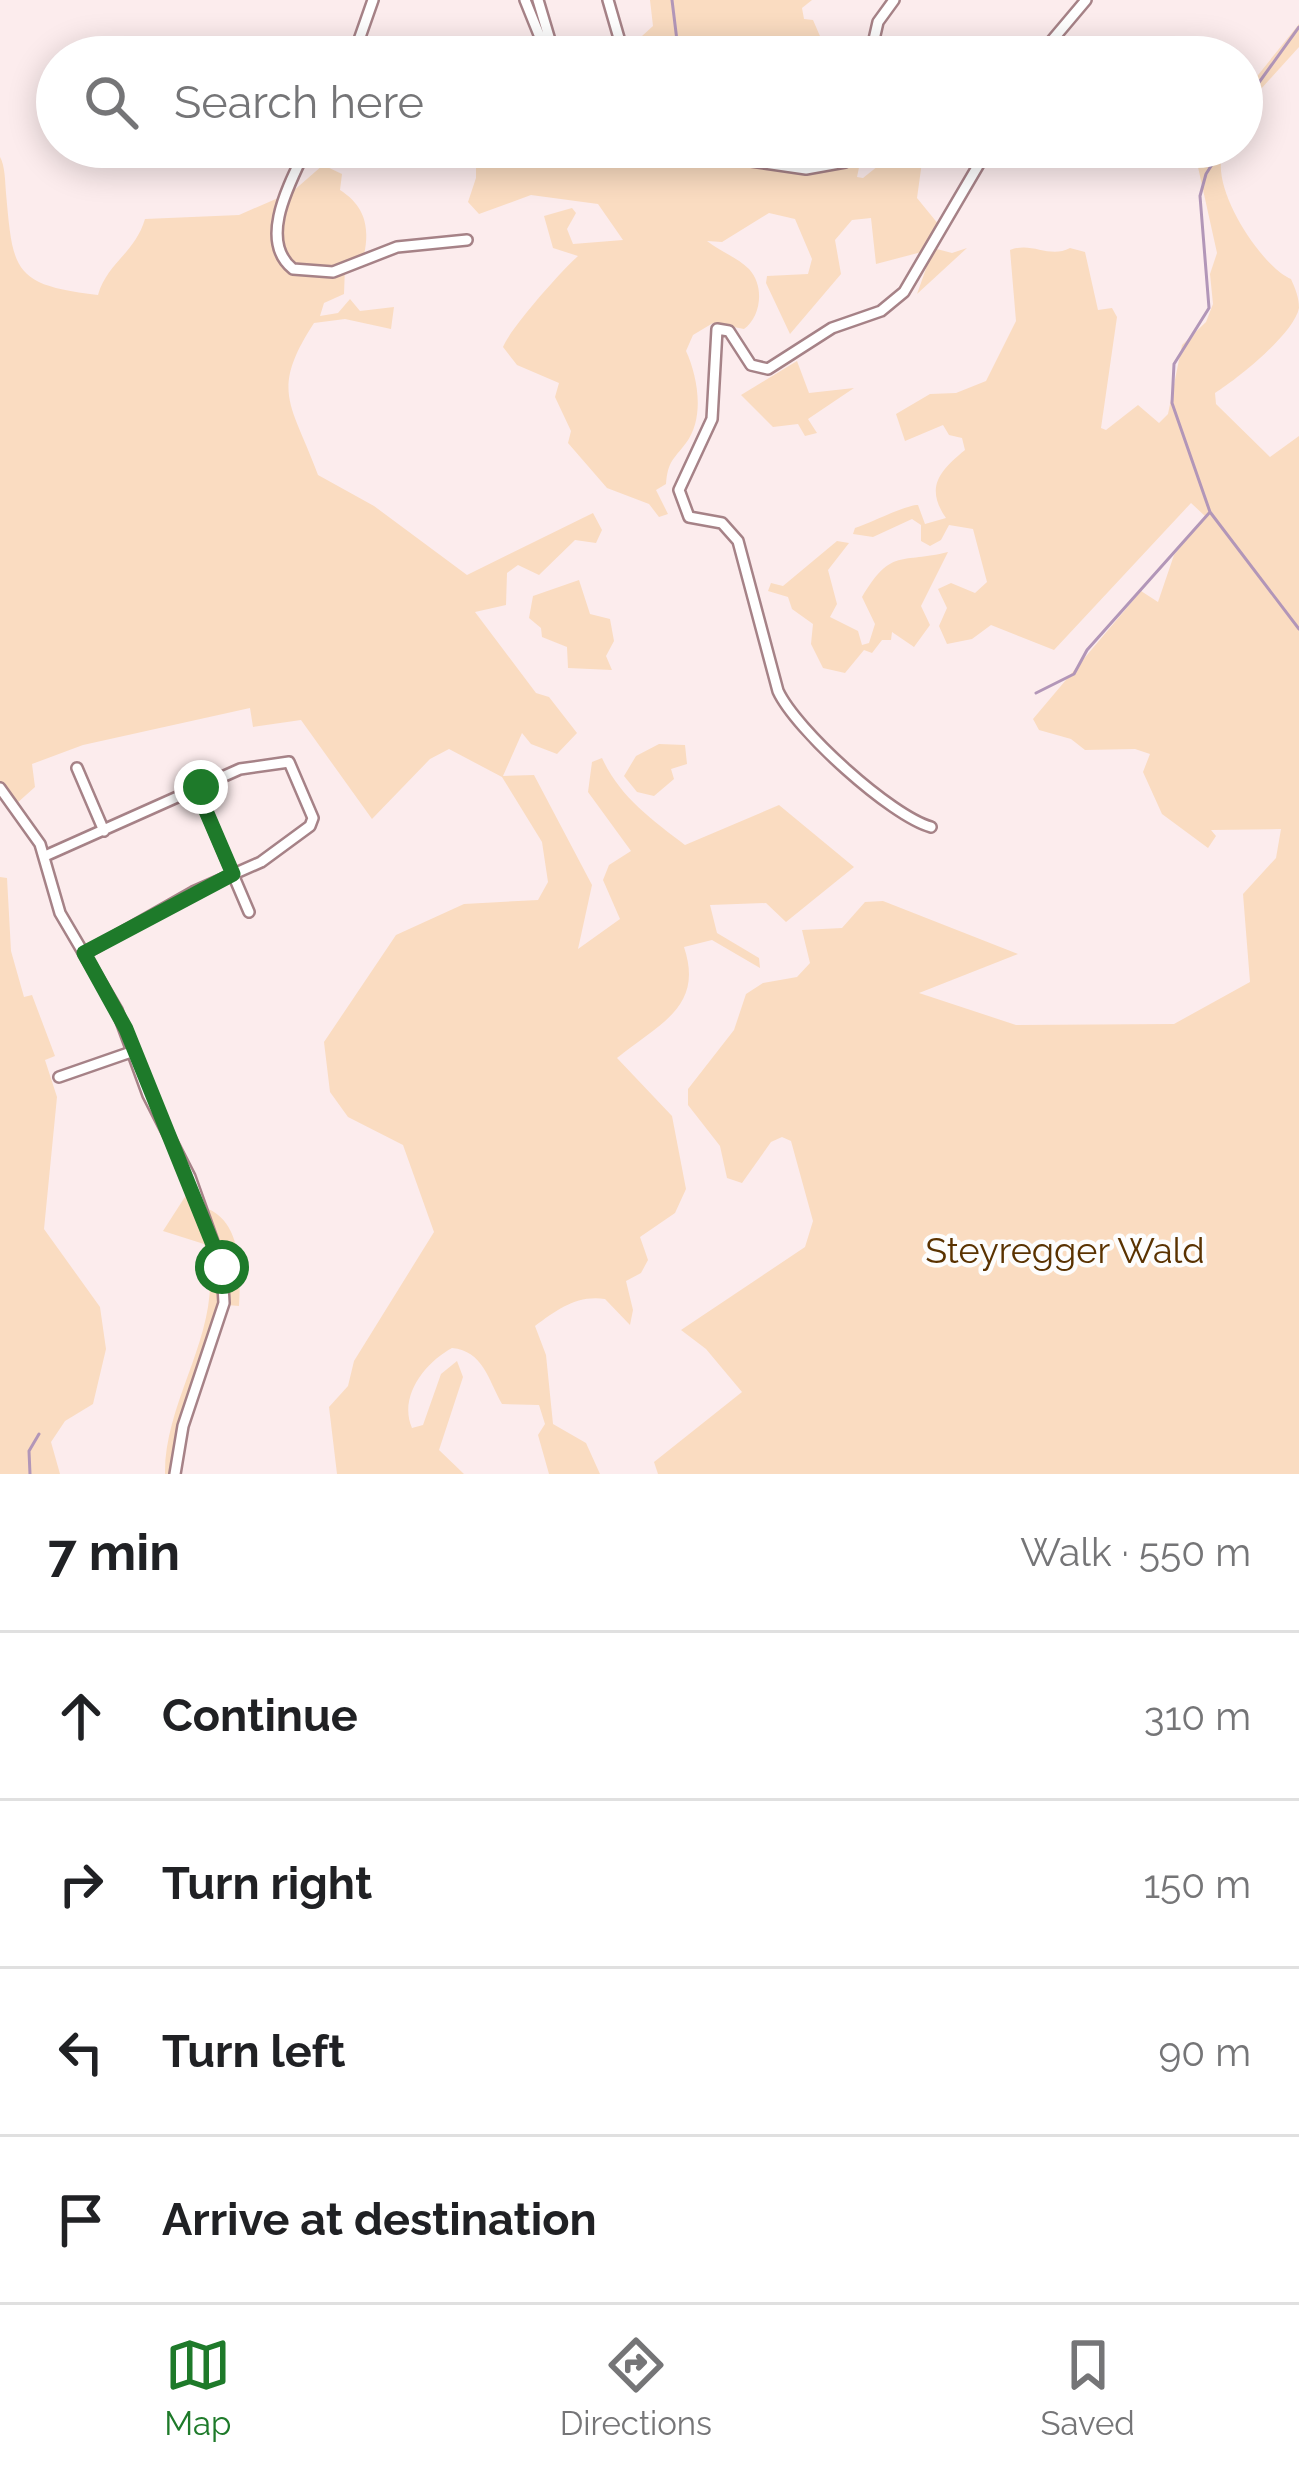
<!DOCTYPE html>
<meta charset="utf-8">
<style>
:root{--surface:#fff;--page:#f2f2f2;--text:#202124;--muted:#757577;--line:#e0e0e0;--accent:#1e7a2a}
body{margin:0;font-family:Raleway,sans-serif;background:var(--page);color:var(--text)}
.stop{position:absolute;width:36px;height:36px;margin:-27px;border:9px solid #1e7a2a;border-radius:50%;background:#fff}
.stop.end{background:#1e7a2a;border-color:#fff;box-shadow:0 3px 12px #0008}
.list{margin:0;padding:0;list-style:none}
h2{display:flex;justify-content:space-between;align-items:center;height:156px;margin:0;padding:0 48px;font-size:51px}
h2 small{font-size:39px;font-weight:400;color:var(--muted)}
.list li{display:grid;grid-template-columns:78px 1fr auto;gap:36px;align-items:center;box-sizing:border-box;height:168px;padding:0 48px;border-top:3px solid var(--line)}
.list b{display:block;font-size:45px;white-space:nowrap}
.list em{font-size:39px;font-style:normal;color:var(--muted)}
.icon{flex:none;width:66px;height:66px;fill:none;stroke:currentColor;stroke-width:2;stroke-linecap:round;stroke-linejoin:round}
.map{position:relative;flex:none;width:1299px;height:1474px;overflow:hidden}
.search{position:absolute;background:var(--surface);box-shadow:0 6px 30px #0003;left:36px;right:36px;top:36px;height:132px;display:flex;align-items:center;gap:30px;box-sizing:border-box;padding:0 42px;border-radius:66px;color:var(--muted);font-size:45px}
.sheet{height:828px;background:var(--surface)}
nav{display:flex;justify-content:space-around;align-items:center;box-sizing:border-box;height:168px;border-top:3px solid var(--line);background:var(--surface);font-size:33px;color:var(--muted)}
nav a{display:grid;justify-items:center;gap:6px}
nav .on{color:var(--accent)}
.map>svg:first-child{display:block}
.green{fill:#fadcc1}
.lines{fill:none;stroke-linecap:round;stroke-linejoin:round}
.stream{stroke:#b296b8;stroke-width:3}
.minor-casing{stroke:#a68287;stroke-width:14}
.minor{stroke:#fff;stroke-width:9}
.route{stroke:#1e7a2a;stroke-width:15}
.labels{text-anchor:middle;stroke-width:9;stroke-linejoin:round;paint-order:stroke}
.park-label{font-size:36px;fill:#5a3200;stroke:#fdfdfd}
</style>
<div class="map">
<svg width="1299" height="1474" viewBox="0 0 1299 1474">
<rect width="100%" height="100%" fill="#fceced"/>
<path class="green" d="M650 0H812L802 8 804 19 813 20 829 57H640L631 46 653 26Z
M1299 24V47L1250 101 1242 118V95Z
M476 147H648L689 158 684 147H851L861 158 857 177 863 178 878 166 917 156 922 162 917 198 939 225 933 248 952 253 967 248 917 294 933 249 876 264 871 218 852 220 835 240 841 274 790 334 766 283 767 276 808 274 812 259 795 219 769 213 722 242 707 241C718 250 738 258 749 269 765 286 761 317 744 329L713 323 693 335 686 351C698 377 705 418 686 443 673 460 668 461 666 484L656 490 668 514 659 517 649 504 607 488 568 443 571 431 555 397 559 383 517 365 503 347C509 330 562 270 578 256L553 248 544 216 572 208 576 213 567 229 573 244 623 240 598 204 531 195 479 214 468 202 476 178Z
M1211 147H1226C1203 180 1262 268 1291 279 1295 288 1299 297 1299 308 1294 334 1237 379 1215 393L1216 404 1270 457 1299 436V1474H658L654 1462 742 1392 706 1349 681 1330 805 1247 813 1221 791 1141 782 1137 771 1142 742 1183 727 1178 720 1146 688 1105V1089L734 1030 746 994 763 983 797 977 810 963 802 930 842 928 865 902 883 901 1018 954 919 993 1016 1025 1174 1024 1250 982 1243 894 1276 858 1281 829 1211 830 1216 836 1208 848 1162 814 1143 772 1150 754 1135 749 1085 750 1071 739 1039 730 1033 719 1141 591 1158 602 1174 555 1205 516 1191 503 1054 650 991 625 972 639 947 644 939 626 947 608 938 589 951 583 975 593 987 582 973 529 949 525 941 540 930 546 921 541V525L912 519 873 537 853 534 855 528C871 523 905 505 918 505L925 524 946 518C925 488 939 471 965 450L962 438 949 435 943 425 905 441 896 414 930 394 956 393 986 381 1016 321 1010 250C1032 241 1049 259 1070 248L1085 252 1098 310 1112 308 1117 317 1101 428 1106 430 1138 405 1159 423 1168 414 1182 345 1206 322 1213 304 1210 274 1217 253 1198 167Z
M0 157C5 166 5 180 6 193 13 271 13 285 98 295 107 263 135 253 145 219L239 215 292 192 323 165 342 174 340 190C365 206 370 227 364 255L345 267 344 294 324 303 320 316 338 313 350 299 360 311 394 307 391 329 345 319 314 323C269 392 292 404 318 475L374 506 467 575 593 513 602 530 596 543 575 540 539 575 518 565 507 573 506 605 475 612 536 693 549 697 577 733 557 754 531 744 522 733 503 776 534 775 592 885 578 949 620 919 603 880 609 865 631 851 588 792 592 762 602 758C620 797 651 819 685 845L779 805 854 867 786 922 766 903 710 905 717 933 759 958 760 968 712 940 684 947C704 1007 660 1023 617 1058L672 1116 686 1189 675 1213 640 1237 648 1260 641 1273 626 1281 633 1310 630 1325 605 1299C576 1295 557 1310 535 1326L546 1355 553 1424 586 1443 600 1474H549L538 1435 545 1424 539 1405 502 1404C488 1379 483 1351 452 1348 426 1362 398 1396 412 1428L423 1425 441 1374 457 1361 463 1377 439 1450 464 1474H337L329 1407 348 1386 354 1361 434 1232 403 1145 348 1117 330 1092 324 1042 396 935 464 904 538 900 548 882 542 842 502 777 449 749 430 759 372 819 301 720 253 727 250 708 83 745 32 764 35 787 16 804 0 783Z
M797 361 809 393 854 388 808 419 817 433 805 436 798 424 773 427 741 395Z
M837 541 849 543 828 570 837 604 830 617 858 631 862 645 869 643 875 624 862 597C892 547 901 564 948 552L921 606 930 625 914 647 892 632 891 640H882L872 653 864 650 845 673 823 668 811 644 813 624 792 609 788 597 768 591 771 583 783 586Z
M579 580 590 614 610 619 614 641 606 656 612 670 568 668 567 647 542 637 541 628 529 618 533 596Z
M659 744 685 745 687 764 671 769 674 779 654 796 637 792 624 776 636 756Z
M0 877 7 878 11 951 24 997 32 995 55 1056 45 1060 57 1097 44 1229 100 1307 106 1349 93 1404 65 1421 51 1442 60 1474H0Z
M190 1189 223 1291 172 1474H165C164 1395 230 1323 204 1244L163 1231Z
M203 1207C242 1219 241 1270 239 1306L227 1305 225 1268Z"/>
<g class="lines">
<path class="stream" d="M672 0 679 57
M1242 106 1299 27
M1223 147 1206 174 1200 196 1209 308 1174 364 1172 403 1210 512 1299 629
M1036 693 1074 674 1087 650 1210 512
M30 1474 29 1451 39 1434"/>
<defs>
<path id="minor" d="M525 0 548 57
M538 0 555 57
M608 0 621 45 613 57
M353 57 373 0
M870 57 878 22 894 0
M1038 57 1086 0
M307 147C291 181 257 240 293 269L333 272 397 247 467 240
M654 147 806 169 845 162 866 147
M77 768 104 831
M0 788 40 844 60 913 117 1010 148 1095 190 1177 222 1267 224 1303 183 1426 175 1474
M197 790 249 912
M931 827C891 816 796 730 778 691L738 541 722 523 689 517 679 490 712 419 717 329 729 331 751 365 768 369 832 328 881 311 904 292 989 147
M45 856 240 769 289 762 313 818 310 826 261 862 193 892 84 954
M59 1077 134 1051"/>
</defs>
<use href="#minor" class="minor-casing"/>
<use href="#minor" class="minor"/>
</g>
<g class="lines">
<path class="route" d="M201 787 197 790 233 874 84 953 126 1029 222 1267"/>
</g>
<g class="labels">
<g class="park-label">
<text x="1065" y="1263">Steyregger Wald</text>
</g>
</g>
</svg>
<div class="stop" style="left:222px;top:1267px"></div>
<div class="stop end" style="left:201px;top:787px"></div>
<div class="search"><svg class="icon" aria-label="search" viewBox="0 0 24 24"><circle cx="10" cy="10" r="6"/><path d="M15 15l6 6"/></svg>Search here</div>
</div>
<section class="sheet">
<h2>7 min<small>Walk · 550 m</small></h2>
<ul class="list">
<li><svg class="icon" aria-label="ahead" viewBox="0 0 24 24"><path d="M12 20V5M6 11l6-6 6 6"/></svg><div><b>Continue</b></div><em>310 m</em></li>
<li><svg class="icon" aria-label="right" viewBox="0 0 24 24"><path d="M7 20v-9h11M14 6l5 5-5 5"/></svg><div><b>Turn right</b></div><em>150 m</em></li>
<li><svg class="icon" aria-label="left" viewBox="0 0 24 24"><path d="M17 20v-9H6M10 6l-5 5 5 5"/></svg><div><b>Turn left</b></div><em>90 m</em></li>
<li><svg class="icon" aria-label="arrive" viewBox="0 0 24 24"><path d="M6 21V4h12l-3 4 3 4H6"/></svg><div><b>Arrive at destination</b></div></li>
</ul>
</section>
<nav>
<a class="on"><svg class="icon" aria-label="map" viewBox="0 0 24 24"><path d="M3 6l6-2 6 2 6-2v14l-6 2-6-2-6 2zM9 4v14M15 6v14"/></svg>Map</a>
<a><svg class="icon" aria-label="directions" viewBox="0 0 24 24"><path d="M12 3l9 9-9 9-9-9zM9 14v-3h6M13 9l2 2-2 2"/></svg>Directions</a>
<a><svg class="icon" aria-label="saved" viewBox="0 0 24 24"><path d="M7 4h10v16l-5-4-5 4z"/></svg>Saved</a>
</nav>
